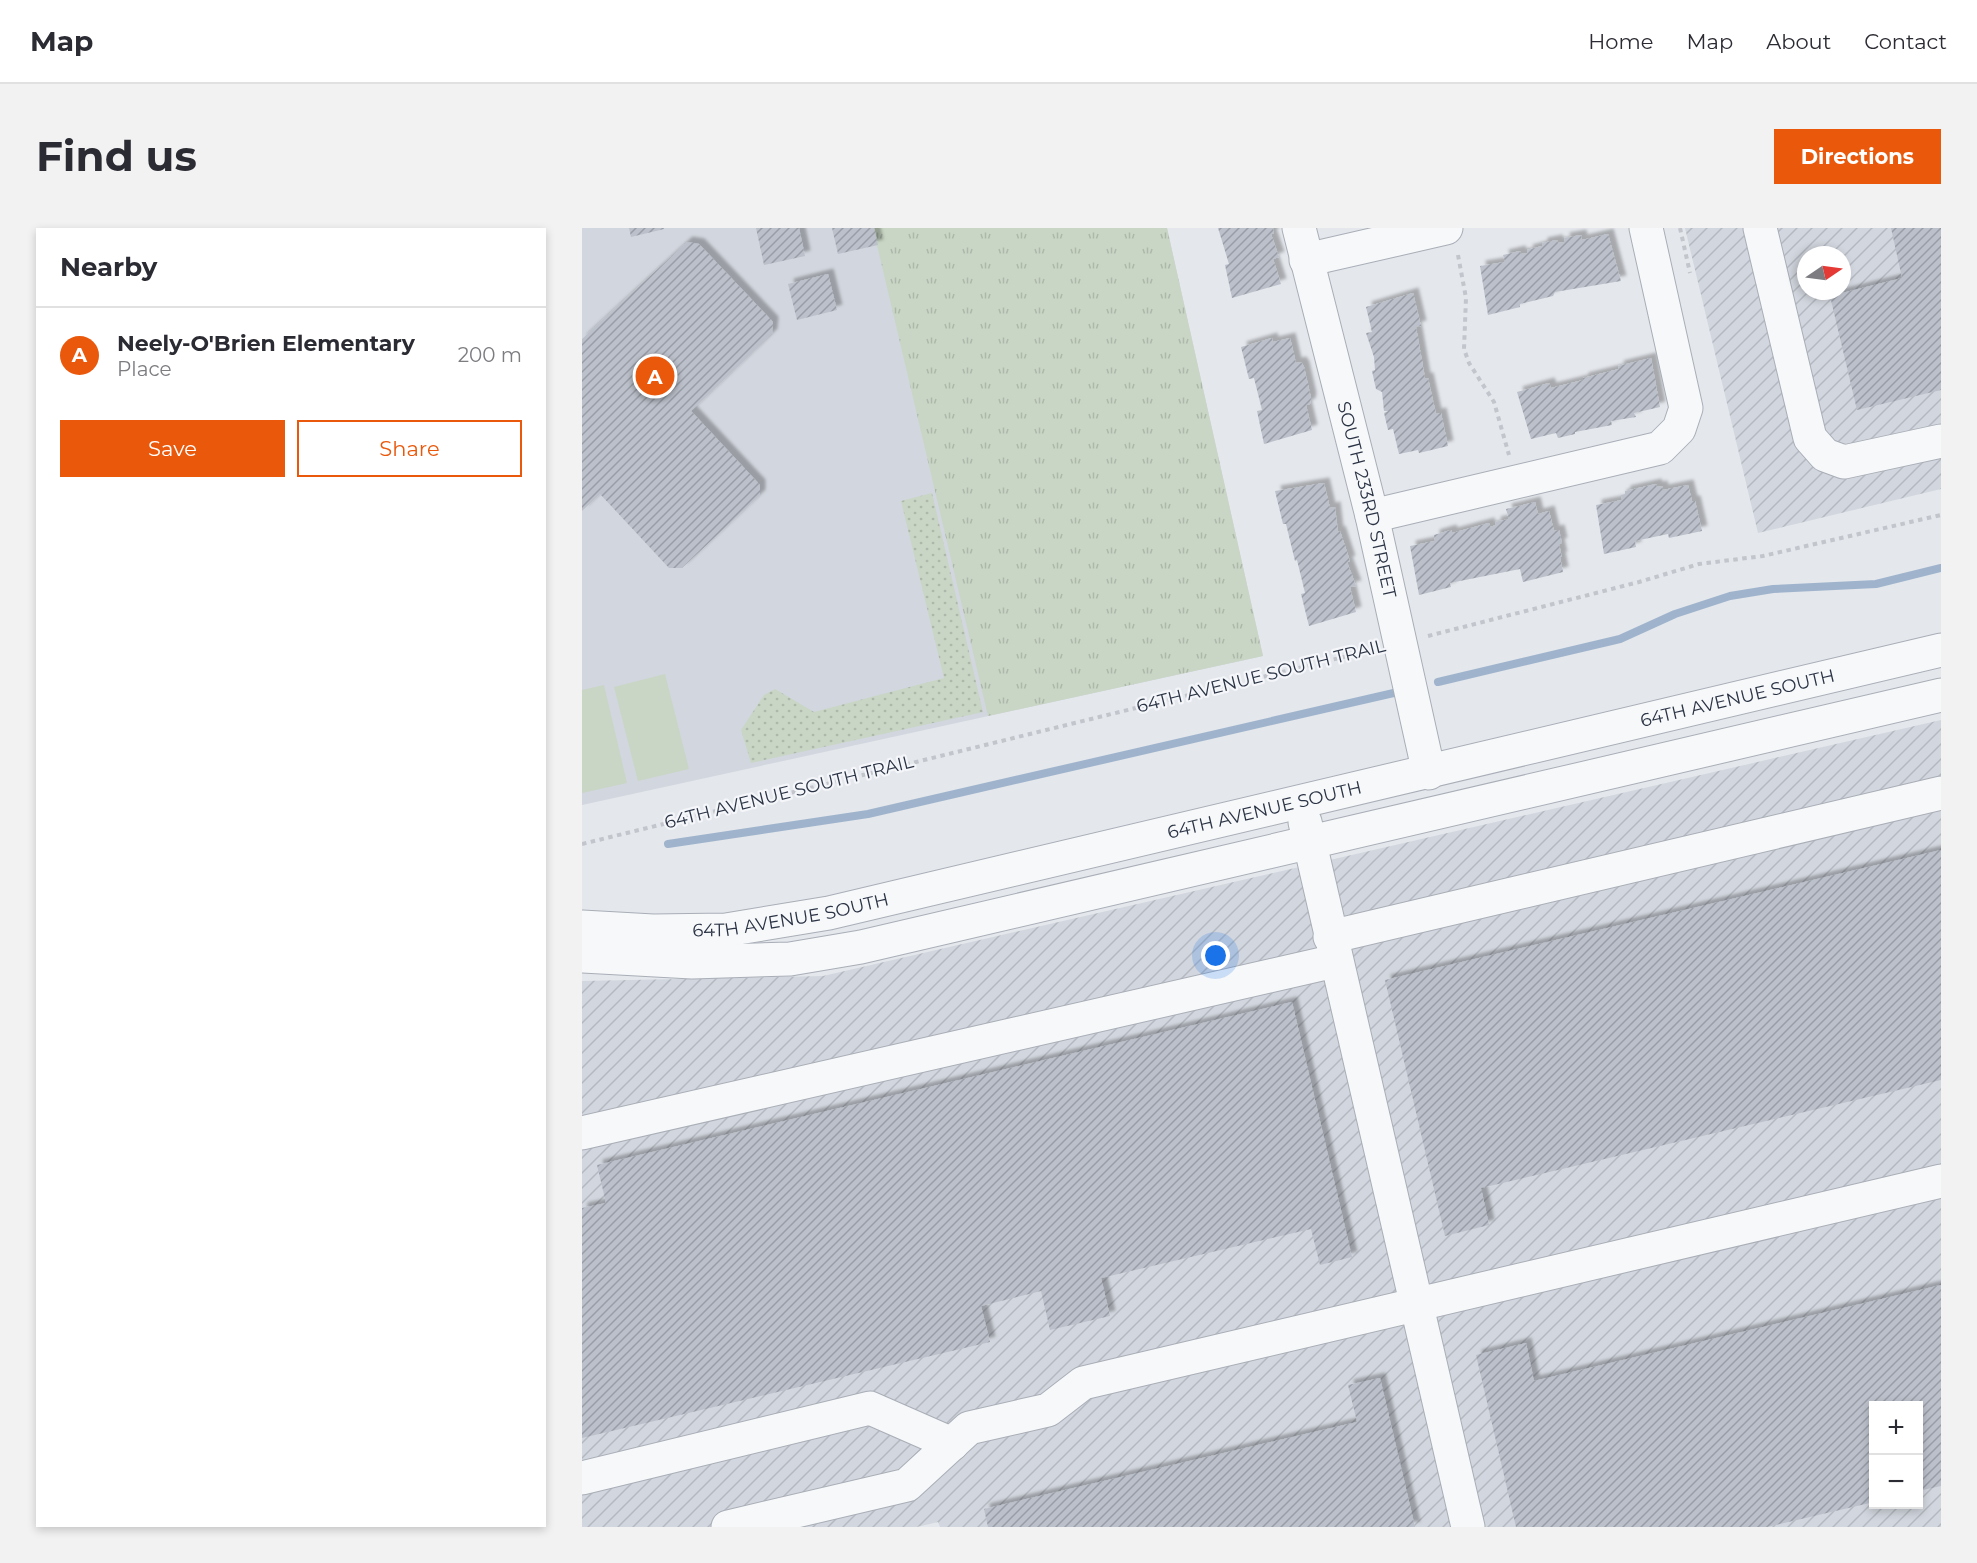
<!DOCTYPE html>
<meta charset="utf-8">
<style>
:root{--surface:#fff;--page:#f2f2f3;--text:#2b2b33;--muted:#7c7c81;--line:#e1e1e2;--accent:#ea580c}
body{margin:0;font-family:Montserrat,sans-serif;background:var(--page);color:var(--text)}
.controls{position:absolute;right:18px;bottom:18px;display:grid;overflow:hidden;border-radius:0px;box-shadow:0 3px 9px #0003}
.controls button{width:54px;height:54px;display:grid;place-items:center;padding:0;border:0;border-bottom:2px solid var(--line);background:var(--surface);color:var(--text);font:30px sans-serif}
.compass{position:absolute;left:1215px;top:18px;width:54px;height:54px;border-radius:50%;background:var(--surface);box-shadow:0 3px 9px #0003;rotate:77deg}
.you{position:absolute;left:634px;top:728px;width:21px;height:21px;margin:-15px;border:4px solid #fff;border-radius:50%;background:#1a73e8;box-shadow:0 0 0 9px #1a73e833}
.badge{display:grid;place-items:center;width:39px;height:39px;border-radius:50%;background:var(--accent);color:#fff;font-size:20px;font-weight:700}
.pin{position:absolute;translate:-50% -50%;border:3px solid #fff;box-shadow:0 2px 6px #0006}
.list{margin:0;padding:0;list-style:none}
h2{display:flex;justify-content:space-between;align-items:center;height:78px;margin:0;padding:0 24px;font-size:26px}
h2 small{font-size:20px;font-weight:400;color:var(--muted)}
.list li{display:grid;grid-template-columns:39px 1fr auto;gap:18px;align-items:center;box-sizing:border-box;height:96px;padding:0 24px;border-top:2px solid var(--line)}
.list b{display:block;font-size:22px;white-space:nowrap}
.list p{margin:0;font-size:20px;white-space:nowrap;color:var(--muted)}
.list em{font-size:20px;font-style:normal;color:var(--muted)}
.actions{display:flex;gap:12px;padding:18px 24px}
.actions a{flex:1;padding:14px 0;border:2px solid var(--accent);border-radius:0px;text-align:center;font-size:21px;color:var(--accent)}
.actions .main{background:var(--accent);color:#fff}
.map{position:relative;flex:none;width:1359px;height:1299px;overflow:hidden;border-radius:0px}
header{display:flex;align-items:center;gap:36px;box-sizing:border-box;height:84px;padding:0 30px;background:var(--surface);border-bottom:2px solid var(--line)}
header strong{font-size:28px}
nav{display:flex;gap:33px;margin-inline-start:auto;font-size:21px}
.intro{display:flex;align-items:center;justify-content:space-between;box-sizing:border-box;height:144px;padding:0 36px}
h1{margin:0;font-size:42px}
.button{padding:15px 27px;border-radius:0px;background:var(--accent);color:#fff;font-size:21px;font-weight:700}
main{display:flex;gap:36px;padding:0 36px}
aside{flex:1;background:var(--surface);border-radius:0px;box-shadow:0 3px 9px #0003}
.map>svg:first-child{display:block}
.built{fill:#d2d6de}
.industrial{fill:url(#industrial-furrows);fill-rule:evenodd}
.grass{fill:url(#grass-tufts)}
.park{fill:url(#park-dots)}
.garden{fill:#c9d6c5}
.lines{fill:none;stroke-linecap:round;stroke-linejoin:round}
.stream{stroke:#9fb4cc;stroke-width:8}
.building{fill:url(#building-hatch);filter:url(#shadow)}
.minor-casing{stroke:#a9aeb7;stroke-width:35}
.path{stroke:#c2c5cb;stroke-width:4;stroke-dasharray:4.5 4.5;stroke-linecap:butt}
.minor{stroke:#f7f8fa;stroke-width:33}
.labels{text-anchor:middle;stroke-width:4.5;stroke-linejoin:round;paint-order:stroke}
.street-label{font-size:18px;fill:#2b3445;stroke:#f4f6f9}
</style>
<header>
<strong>Map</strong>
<nav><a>Home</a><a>Map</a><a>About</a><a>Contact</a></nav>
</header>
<div class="intro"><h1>Find us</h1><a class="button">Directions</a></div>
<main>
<aside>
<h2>Nearby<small></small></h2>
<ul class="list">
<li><span class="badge">A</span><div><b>Neely-O'Brien Elementary</b><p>Place</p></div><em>200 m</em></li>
</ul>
<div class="actions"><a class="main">Save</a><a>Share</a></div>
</aside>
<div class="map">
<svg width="1359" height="1299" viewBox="0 0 1359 1299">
<defs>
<pattern id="industrial-furrows" width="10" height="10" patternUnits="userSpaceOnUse" patternTransform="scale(1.5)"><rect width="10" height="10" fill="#d2d6de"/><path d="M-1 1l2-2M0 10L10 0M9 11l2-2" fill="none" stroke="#b4b8c0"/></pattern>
<pattern id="grass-tufts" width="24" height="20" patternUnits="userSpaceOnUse" patternTransform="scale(1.5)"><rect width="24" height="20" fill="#c9d6c5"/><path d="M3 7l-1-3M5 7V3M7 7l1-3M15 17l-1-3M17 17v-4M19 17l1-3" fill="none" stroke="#adb8ab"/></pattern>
<pattern id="park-dots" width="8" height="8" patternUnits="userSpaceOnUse" patternTransform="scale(1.5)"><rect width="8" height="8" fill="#c9d6c5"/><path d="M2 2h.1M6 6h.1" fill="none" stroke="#adb8ab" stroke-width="1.8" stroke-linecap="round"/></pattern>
<pattern id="building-hatch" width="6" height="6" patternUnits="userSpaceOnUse" patternTransform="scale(1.5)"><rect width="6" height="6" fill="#bbc0ca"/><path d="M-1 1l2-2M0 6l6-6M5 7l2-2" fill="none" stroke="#989da6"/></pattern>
<filter id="shadow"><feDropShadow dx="5.5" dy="-5.5" stdDeviation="1.5" flood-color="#0004"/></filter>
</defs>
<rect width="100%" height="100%" fill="#e4e7ec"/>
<path class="built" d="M0 0H585L681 428 0 577Z"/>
<path class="industrial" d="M1103 0H1359V261L1176 305ZM1224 27H1260V63H1224Z
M1359 492V1299H358L356 1294 335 1299H0V753L241 748ZM1292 1178H1336V1276H1292Z"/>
<path class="grass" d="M291 0H585L681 428 406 488Z"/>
<path class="park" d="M350 265 401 484 169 535 159 502 182 467 193 461 232 484 362 450 319 273Z"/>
<path class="garden" d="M83 446 107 541 56 553 32 459Z
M22 457 45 555 0 565V462Z"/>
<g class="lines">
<path class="stream" d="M856 454 1038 411 1093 386 1148 368 1191 361 1294 356 1359 340
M86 616 286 586 816 464"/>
</g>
<path class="building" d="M47 0H82V1L49 9Z
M174 0H217L223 28 182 37Z
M250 0H292L296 17 256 26Z
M636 0H691L692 5 689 6 697 29 691 31 699 56 650 70 643 37 647 36Z
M1309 0H1359V162L1275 182 1248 68 1320 50Z
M1026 6 1039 53 973 64 971 68 938 76V79L906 87 898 38 923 34 921 27 938 23 939 26 946 25 945 22 960 18V15L975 12 976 15 983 14 982 10 999 7 1000 12Z
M105 14 117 16 191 94 190 106 109 183 178 257V267L100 340H87L18 266 0 283V111Z
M246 46 255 82 215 92 206 56Z
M831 65 839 98 834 99 843 150H846L854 186 859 185 866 218 837 225 836 222 817 226 811 201 806 202 802 185 806 183H802L800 164 794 161 790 143 793 142 792 129 784 105 790 104 784 79Z
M690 110 691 114 708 110 714 135 719 134 722 139 729 170 728 176 724 177 730 202 682 216 675 183 680 182 672 150 667 151 659 119Z
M1069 130 1078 179 1052 185 1054 189 1029 193 1030 197 993 204V206L976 210 974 205 949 211 935 164 967 155 969 160 1001 152V150L1037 141 1036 138Z
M742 255 748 280 753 279 756 304 758 303 768 333 765 334 774 358 768 359 774 384 727 398 719 366 723 365 715 332 713 333 704 296H701L693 263Z
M1074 256 1075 259 1080 258 1081 262 1106 257 1110 273H1113L1120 303 1087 310 1086 306 1053 313 1054 319 1022 326 1014 277 1040 272 1039 267 1043 266V263Z
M953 274 956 286 967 283 972 303 977 302 980 315 977 316 980 329H978L981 344 941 354 938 341 868 355 869 359 837 367 828 318 853 313 852 307 869 302 870 305 907 295 908 299 914 297 913 294 927 291 924 281Z
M1359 622V852L899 960 907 997 863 1008 803 752Z
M710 774 770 1029 738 1037 729 1001 519 1050 528 1088 468 1102 459 1063 399 1078 408 1114 0 1210V980L24 975 15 937Z
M1359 1057V1258L1336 1263V1178H1292V1274L1185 1299H934L894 1127 944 1115 952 1153Z
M798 1150 833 1299H406L402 1281 775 1194 766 1157Z"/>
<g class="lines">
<defs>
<g id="minor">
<path id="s1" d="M717 0 790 288 847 545"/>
<path d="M1178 0 1228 210 1243 227 1262 234 1359 213"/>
<path d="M724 32 864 0"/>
<path d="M790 288 1078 220 1097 201 1104 180 1064 0"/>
<path d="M723 594 886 1299"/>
<path id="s2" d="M0 699 71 703 144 702 247 685 1359 422"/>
<path d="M748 709 1359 565"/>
<path d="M0 728 110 734 208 731 279 719 1359 467"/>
<path d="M0 905 753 733"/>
<path d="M0 1250 288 1180 370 1216"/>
<path d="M146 1299 325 1257 387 1200 466 1182 501 1155 1359 953"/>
</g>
</defs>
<use href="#minor" class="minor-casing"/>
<path class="path" d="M1098 0 1108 45
M876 27 884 70 882 121 887 135 912 174 927 227
M846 408 1057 354 1117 336 1181 328 1359 287
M0 616 790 422"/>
<use href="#minor" class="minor"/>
</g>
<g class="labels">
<g class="street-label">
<text dy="6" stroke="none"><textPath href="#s1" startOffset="280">SOUTH 233RD STREET</textPath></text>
<text transform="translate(679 448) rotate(-14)" y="6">64TH AVENUE SOUTH TRAIL</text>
<text dy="6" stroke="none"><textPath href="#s2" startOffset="1182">64TH AVENUE SOUTH</textPath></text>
<text transform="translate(207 564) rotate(-14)" y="6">64TH AVENUE SOUTH TRAIL</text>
<text dy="6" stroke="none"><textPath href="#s2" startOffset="696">64TH AVENUE SOUTH</textPath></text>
<text dy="6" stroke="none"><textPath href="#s2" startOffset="210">64TH AVENUE SOUTH</textPath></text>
</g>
</g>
</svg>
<div class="controls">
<button>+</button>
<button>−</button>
</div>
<svg class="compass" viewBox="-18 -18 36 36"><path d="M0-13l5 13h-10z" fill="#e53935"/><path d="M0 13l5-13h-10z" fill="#7c7c81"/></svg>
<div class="you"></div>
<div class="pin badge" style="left:73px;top:148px">A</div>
</div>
</main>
